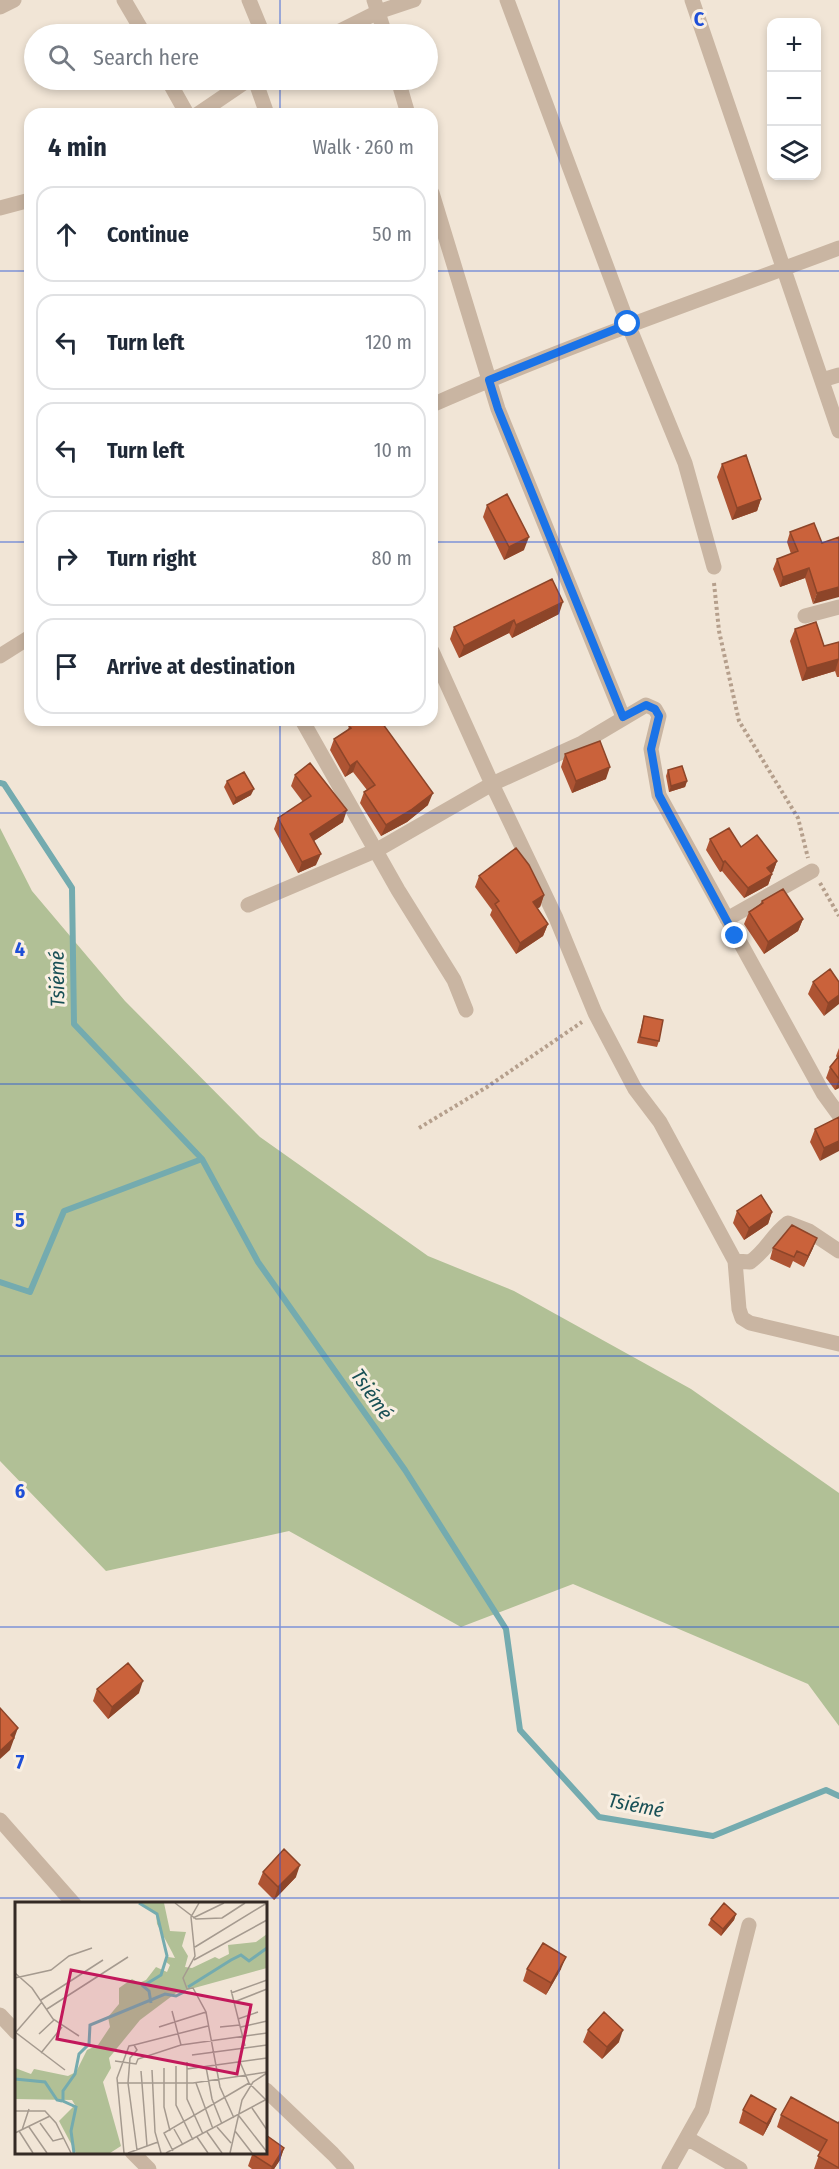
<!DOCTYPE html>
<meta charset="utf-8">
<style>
:root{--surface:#fff;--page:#f2f2f3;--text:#1f2937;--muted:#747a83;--line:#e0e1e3}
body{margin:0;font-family:"Fira Sans Condensed",sans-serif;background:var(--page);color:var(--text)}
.controls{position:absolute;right:18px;top:18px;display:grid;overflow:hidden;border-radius:12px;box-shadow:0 3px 9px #0003}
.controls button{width:54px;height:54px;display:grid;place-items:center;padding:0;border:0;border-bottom:2px solid var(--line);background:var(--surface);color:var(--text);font:30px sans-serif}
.stop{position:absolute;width:18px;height:18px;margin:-14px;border:4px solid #1a73e8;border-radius:50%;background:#fff}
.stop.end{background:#1a73e8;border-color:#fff;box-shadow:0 2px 6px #0008}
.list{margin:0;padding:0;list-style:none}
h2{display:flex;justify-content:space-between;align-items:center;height:78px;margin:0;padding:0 24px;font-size:26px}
h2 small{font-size:20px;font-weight:400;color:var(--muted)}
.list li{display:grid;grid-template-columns:39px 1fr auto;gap:18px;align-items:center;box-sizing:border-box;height:96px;margin:0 12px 12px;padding:0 12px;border:2px solid var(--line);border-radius:18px}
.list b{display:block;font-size:22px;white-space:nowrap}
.list em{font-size:20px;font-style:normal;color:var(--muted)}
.icon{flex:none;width:33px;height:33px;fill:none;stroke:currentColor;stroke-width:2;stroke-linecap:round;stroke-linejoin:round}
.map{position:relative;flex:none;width:839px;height:2169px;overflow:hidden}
.search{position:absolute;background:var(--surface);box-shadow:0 3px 9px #0003;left:24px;top:24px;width:414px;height:66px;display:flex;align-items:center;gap:15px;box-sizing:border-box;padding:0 21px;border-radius:33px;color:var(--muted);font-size:22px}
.panel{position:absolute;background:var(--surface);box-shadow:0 3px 9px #0003;left:24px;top:108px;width:414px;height:618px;border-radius:18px}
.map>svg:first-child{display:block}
.green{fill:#b1c096}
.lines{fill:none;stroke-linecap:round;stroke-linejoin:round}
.stream{stroke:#74abaf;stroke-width:6}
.path{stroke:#b59f8c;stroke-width:4;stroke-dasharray:3 3;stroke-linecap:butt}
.street{stroke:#c9b5a2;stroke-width:15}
.wall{fill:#ae5433}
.shaded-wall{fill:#8d4529}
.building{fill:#ca623b;stroke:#8d4529;stroke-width:1.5}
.route{stroke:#1a73e8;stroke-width:8}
.grid{fill:none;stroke:#1d4ed8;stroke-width:1.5;stroke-opacity:0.55}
.labels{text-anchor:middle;stroke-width:6;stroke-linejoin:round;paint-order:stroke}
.water-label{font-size:20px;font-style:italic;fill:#195056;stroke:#f9efe2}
.inset-river{fill:none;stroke:#74abaf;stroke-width:3}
.inset-road{fill:none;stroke:#a59a8f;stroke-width:1.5}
.view{fill:#c2185b;fill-opacity:0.15;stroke:#c2185b;stroke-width:3}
.inset-edge{fill:none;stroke:#342a25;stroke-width:3}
.grid-label{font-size:20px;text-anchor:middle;font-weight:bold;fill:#1d4ed8;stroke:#f9efe2;stroke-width:6;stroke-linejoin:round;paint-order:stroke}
</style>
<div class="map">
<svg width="839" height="2169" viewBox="0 0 839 2169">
<rect width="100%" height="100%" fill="#f1e5d6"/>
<path class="green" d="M0 828 32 891 125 1001 260 1137 428 1256 514 1291 691 1389 839 1493V1726L808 1684 573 1584 461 1627 289 1531 106 1571 0 1461Z"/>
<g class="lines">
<path class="stream" d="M0 783 4 784 72 888 74 1024 202 1159 258 1262 405 1470 506 1629 520 1730 599 1817 713 1836 826 1790 839 1796
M0 1282 30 1292 64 1211 202 1159"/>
<path class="path" d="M714 583 719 631 739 721 798 818 808 858
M820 883 839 916
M419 1128 487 1087 582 1022"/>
<path class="street" d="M124 0 144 34
M249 0 263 34
M374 0 385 34
M507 0 628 324 685 463 714 567
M692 0 839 431
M0 7 14 0
M334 34 378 12 414 0
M168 80 187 114
M255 80 267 114
M398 80 408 114
M198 114 248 80
M432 193 498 409 623 717
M0 208 30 200
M822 380 839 375
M432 405C565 346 703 299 839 248
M805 616 839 607
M432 651 492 784 556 918 595 1013 635 1089 660 1122 735 1261 750 1262C767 1250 771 1236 788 1223L809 1231 839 1251
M0 656 30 637
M302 720 398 890 454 980 466 1010
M248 905 377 850 492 784 582 743 646 705 655 709 659 716 651 749 659 795 823 1093 839 1115
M727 919 812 871
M735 1261 739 1309 742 1318 750 1323 839 1344
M0 1820 74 1904
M0 2015 16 2032
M266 2090 333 2154 347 2169
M687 2138 740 2169
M132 2152 149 2169
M669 2169 702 2110 749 1925"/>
</g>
<path class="wall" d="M722 464 761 499 757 511 732 520 717 477Z
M487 505 524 550 504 560 483 517Z
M790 532 822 543 839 537 813 604 805 578 780 587 773 569 777 559 791 554 787 542Z
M559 614 512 638 509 633 459 658 450 639 454 627Z
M795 629 824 646 839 642V677H837L835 671 802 681 790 641Z
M349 726 428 805 407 822 381 836 360 803 364 792 367 790 353 772 345 777 330 750 334 739 348 730Z
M565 754 606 779 572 793 561 767Z
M668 770 687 781 685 787 669 792 666 776Z
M295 775 343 822 314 841 316 865 298 873 274 829 278 818 303 802 291 786Z
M227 781 251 795 233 805 224 787Z
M710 839 741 847 777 861 773 872 771 873 772 874 768 885 744 898 722 871 720 872 706 850Z
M479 876 544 895 540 907 537 908 548 924 543 936 516 954 490 915 492 910 475 887Z
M762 901 803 919 798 931 764 954 744 924 749 912 760 904Z
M813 982H839L824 1016 808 994Z
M644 1016 659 1041 657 1047 637 1043Z
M839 1048V1088L835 1090 826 1078 830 1067 837 1058 836 1056Z
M839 1117 820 1161 810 1142 815 1129Z
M737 1211 772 1212 768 1224 744 1240 733 1223Z
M773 1248H813L804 1267 793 1261 790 1268 770 1259Z
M97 1689 139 1693 108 1719 93 1701Z
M263 1872 296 1877 274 1900 258 1884Z
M736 1914 734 1920 721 1936 708 1925 711 1919Z
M527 1969H561L546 1995 523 1981Z
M588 2030 619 2042 602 2059 583 2042Z
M743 2110 771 2121 763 2136 739 2123Z
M781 2115 838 2123 839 2122V2169H814L820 2152 777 2127Z
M284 2148 280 2160 274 2169H252L248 2166 253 2152Z"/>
<path class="shaded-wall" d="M761 499 757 511 732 520 737 508Z
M529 537 524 550 504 560 509 547Z
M809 568 805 578 780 587 783 577Z
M839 587V597L813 604 817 593Z
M563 602 559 614 512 638 516 625Z
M514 620 509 633 459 658 464 646Z
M839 659 835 671 802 681 807 668Z
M357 761 353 772 345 777 350 766Z
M610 767 606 779 572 793 576 781Z
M687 781 685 787 669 792 671 786Z
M254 789 251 795 233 805 236 798Z
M433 793 428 805 407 822 381 836 386 825Z
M347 810 343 822 306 846 310 834Z
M321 854 316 865 298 873 302 862Z
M725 861 722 871 720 872 723 862Z
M777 861 773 872 764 878 767 868Z
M772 874 768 885 744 898 748 888Z
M544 895 540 907 529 914 533 902Z
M803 919 798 931 764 954 768 942Z
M548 924 543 936 516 954 520 943Z
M839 995V1004L824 1016 828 1003Z
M839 1079V1088L835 1090Z
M839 1141V1151L820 1161 824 1148Z
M772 1212 768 1224 744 1240 749 1228Z
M817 1238 813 1248 804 1267 808 1256Z
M143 1681 139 1693 108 1719 112 1707Z
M18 1728 10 1750 0 1759V1751L11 1735Z
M300 1865 296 1877 274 1900 278 1887Z
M736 1914 734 1920 721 1936 723 1929Z
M566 1957 561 1969 546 1995 551 1983Z
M623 2030 619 2042 602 2059 607 2047Z
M776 2109 771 2121 763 2136 767 2124Z
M284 2148 280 2160 274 2169H271Z"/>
<path class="building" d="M746 455 761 499 737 508 722 464Z
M507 494 529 537 509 547 487 505Z
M814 523 822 543 839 537V587L817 593 809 568 783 577 777 559 798 551 790 532Z
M552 579 563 602 516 625 514 620 464 646 454 627Z
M816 622 824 646 839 642V659L807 668 795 629Z
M357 720H380L433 793 411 810 386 825 364 792 375 785 357 761 350 766 334 739 351 728 349 726Z
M600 741 610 767 576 781 565 754Z
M310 763 347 810 310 834 321 854 302 862 278 818 311 796 295 775Z
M682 766 687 781 671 786 668 770Z
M244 772 254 789 236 798 227 781Z
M729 828 741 847 757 835 777 861 767 868 772 874 748 888 725 861 723 862 710 839Z
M516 848 529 865 544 895 533 902 548 924 520 943 495 904 499 901 479 876Z
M783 889 803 919 768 942 749 912 763 903 762 901Z
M830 969 839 982V995L828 1003 813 982Z
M644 1016 663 1020 659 1041 640 1037Z
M839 1056V1079L830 1067Z
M839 1117V1141L824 1148 815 1129Z
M761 1195 772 1212 749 1228 737 1211Z
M792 1225 817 1238 808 1256 797 1251 794 1257 773 1248Z
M128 1663 143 1681 112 1707 97 1689Z
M0 1708 18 1728 11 1735 14 1738 0 1751Z
M284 1849 300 1865 278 1887 263 1872Z
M724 1903 736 1914 723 1929 711 1919Z
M543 1943 566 1957 551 1983 527 1969Z
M604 2012 623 2030 607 2047 588 2030Z
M751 2095 776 2109 767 2124 743 2110Z
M791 2097 838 2123 839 2122V2168L818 2156 827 2140 781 2115Z
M266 2135 284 2148 272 2167 252 2154 253 2152H266Z"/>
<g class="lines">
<path class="route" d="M628 324 489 380 498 409 623 717 646 705 655 709 659 716 651 749 659 795 735 936"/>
</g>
<path class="grid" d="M280 0V34M559 0V2169M280 80V114M0 271H30M432 271H839M0 542H30M432 542H839M280 720V2169M0 813H839M0 1084H839M0 1356H839M0 1627H839M0 1898H839"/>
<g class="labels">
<g class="water-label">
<text transform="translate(57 979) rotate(-91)" y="7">Tsiémé</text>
<text transform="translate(372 1394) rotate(55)" y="7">Tsiémé</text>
<text transform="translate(636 1805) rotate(11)" y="7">Tsiémé</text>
</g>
</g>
<g transform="translate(15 1902)">
<rect width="252" height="252" fill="#f1e5d6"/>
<path d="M125 1H149L155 29 171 30 167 44 173 54 170 65 177 66 200 55 204 57 214 52 213 43 241 40 252 32V66L161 91 125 118 94 156 96 166 88 180 106 244 95 251H61L44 219 60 203 57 198 0 197V166L16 172 19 167 53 174 61 170 72 148 83 143 95 125 93 115 104 102V86L117 77 124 81 131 78 141 65 152 70 155 63 151 60 153 55 160 56 157 50 142 22 141 11Z" fill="#b1c096"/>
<path class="inset-river" d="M124 1 142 12 152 54 146 73 128 84 134 89 136 101M173 85 216 58 226 53 234 59 252 46M0 177 30 180 42 198 47 199M59 251 56 229 61 205 48 199V189L60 172 64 152 74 142 75 123 150 92 161 94 171 89"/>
<path class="inset-road" d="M160 1 181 17 207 16 230 1M184 1 176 15 180 54 168 76 172 87 178 86 191 110 205 185 219 216M178 16 209 1M180 45 252 1M179 58 252 18M0 71 17 86 38 117 64 134M0 76 36 68 54 54 77 46M216 88 230 144M216 91 252 78M26 98 88 58M219 100 252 87M32 107 113 55M157 109 166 143M223 117 243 110M144 125 191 110M205 125 225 123M226 125 252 119M0 130 50 168M1 130 27 100M24 132 39 118M26 151 47 125M177 153 252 143M100 159 121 162 123 157 166 143 252 131M172 160V197L188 232M225 160 234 181 251 198M161 164V203L178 238M191 165 197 197 207 222M149 166V205L155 229M172 167 252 156M137 168 140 230 146 251M126 169 132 244M102 181H178L252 170M181 181 198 227M237 206 252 228M0 209H30L41 221 56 251M224 214 252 250M25 221 38 239 49 236M14 225 32 251M202 225 216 241M159 227 168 243M7 228 14 207M4 229 18 251M220 229 237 251M192 230 207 251M0 231 35 214M182 235 193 251M122 248 113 181 115 156 122 148 119 143 193 124M158 249 149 231 234 181M109 251 102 176 114 144 119 143M113 251 143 240M151 251 252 197M215 251 227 198 238 180 252 171"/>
<path class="view" d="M56 68 236 103 222 172 42 137Z"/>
<rect width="252" height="252" class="inset-edge"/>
</g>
<g class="grid-label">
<text x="699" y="26">C</text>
<text x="20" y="956">4</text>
<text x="20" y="1227">5</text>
<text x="20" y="1498">6</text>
<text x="20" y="1769">7</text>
</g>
</svg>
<div class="controls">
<button>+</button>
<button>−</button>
<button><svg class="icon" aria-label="layers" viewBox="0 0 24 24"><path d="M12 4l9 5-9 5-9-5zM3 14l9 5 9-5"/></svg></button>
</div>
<div class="stop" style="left:628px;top:324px"></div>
<div class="stop end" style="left:735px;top:936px"></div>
<div class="search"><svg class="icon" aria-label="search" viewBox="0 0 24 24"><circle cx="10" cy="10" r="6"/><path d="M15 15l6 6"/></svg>Search here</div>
<section class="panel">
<h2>4 min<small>Walk · 260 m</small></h2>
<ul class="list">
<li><svg class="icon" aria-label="ahead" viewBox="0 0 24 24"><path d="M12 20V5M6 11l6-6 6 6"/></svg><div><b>Continue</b></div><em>50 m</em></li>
<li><svg class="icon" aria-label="left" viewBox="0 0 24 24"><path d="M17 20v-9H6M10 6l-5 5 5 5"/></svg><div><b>Turn left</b></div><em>120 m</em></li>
<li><svg class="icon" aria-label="left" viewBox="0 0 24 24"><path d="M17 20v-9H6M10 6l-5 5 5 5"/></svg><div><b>Turn left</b></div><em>10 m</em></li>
<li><svg class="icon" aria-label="right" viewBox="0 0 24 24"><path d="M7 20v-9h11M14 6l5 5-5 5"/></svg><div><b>Turn right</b></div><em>80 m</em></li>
<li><svg class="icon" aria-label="arrive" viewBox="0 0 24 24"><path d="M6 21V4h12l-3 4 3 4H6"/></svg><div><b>Arrive at destination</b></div></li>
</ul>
</section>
</div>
